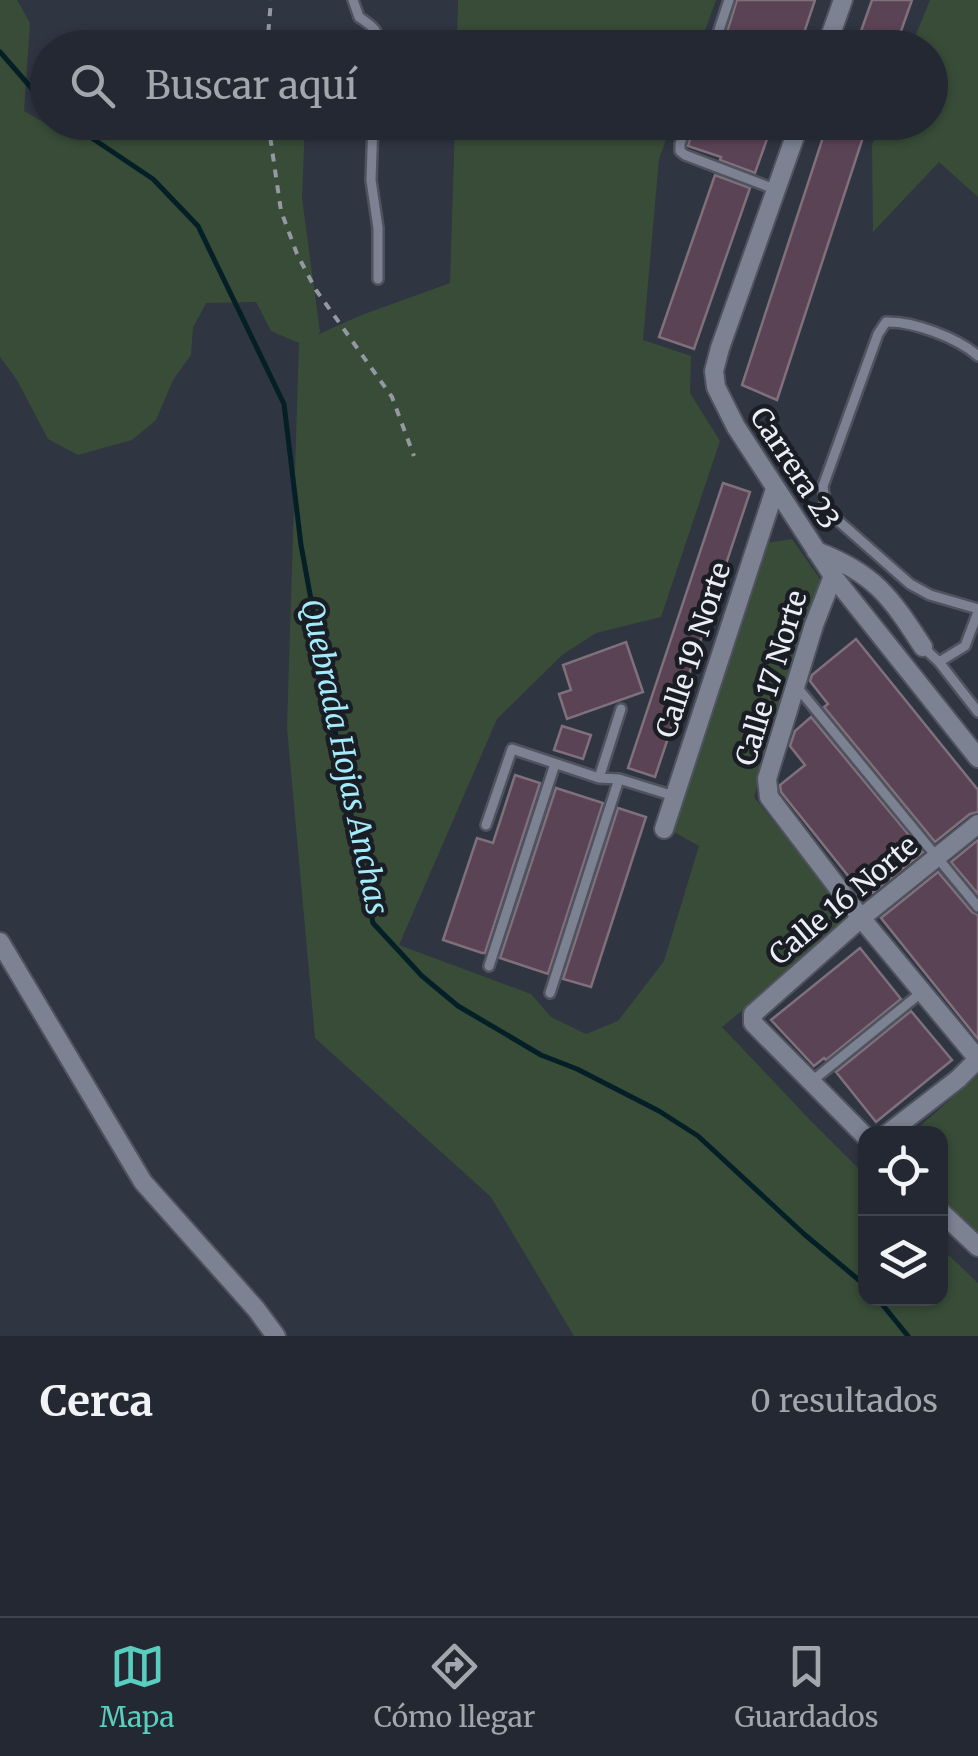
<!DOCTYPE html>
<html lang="es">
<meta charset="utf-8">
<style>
:root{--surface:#242832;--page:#30343e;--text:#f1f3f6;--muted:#a3a6ac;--line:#41444d;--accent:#59cebe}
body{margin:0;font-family:Merriweather,serif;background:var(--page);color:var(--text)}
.controls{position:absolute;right:30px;bottom:30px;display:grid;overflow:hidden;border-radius:20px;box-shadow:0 2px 8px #0004}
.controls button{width:90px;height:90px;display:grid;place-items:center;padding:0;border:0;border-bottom:2px solid var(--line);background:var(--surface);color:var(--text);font:50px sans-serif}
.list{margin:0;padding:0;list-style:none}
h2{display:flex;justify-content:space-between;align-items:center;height:130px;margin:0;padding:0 40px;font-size:42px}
h2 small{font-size:32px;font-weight:400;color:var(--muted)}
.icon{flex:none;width:55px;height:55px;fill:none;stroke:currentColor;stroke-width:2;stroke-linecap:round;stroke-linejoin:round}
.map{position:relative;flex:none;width:978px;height:1336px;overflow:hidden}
.search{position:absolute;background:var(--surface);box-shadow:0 2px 8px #0004;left:30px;right:30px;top:30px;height:110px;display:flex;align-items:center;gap:25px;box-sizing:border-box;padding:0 35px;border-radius:55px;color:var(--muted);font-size:38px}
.sheet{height:280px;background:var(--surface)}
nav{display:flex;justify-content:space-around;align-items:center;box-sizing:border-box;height:140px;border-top:2px solid var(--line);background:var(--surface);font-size:28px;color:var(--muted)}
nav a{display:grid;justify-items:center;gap:5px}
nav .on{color:var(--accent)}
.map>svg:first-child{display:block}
.green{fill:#384c38}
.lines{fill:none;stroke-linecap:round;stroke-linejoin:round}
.stream{stroke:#042026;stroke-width:5}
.building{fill:#5b4356;stroke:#7f707b;stroke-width:2.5}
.service-casing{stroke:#4f535f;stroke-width:14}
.minor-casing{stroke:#4f535f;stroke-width:22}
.path{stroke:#9498a3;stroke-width:4;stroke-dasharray:8 8;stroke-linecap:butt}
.service{stroke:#7c8292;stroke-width:9}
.minor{stroke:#7c8292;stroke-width:18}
.labels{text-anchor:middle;stroke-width:9;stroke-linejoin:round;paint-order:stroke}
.street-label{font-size:28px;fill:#ebeef7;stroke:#1a1d23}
.water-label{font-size:30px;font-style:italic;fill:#a3ebfb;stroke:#1a1d23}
</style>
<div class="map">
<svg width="978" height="1336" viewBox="0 0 978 1336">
<rect width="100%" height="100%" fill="#303542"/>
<path class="green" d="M0 0H17L30 23 24 111 54 128H134L147 122 305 123 302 198 320 332 317 335 359 316 450 283 455 123H672L659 159 643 340 691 356 690 393 720 441 661 617 596 633 562 655 497 719 399 945 531 994 551 1017 586 1034 618 1021 664 961 699 846 674 832 766 543 792 539 820 579 754 797 849 916 847 925 722 1027 811 1121 865 1175 866 1298H940L941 1248 978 1283V1336H574L491 1197 315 1038 287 728 299 343 271 331 256 302 206 303 193 328 191 355 173 380 156 420 132 440 78 455 48 439 17 380 0 357Z
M458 0H716L699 47 457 48Z
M930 0H978V197L939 162 873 232 872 145 881 123 930 122V48L911 47Z
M978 1075V1256L941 1221 940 1134H911Z"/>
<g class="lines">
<path class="stream" d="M0 52 48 107
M68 122 153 179 198 226 284 404 301 545 347 796 373 923 422 976 458 1006 541 1055 577 1069 659 1111 698 1136 804 1234 866 1286
M877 1298 908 1336"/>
</g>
<path class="building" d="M737 0H815L799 48H722Z
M872 0H912L895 48H855Z
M695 122H773L755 173 720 160 721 157 688 146Z
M828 122H868L777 400 742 385Z
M715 175 750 188 694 349 659 337Z
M723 483 750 492 655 777 628 768Z
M856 639 978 790V812L970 814 935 842 824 707 828 704 810 681 812 675Z
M626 642 643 692 567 719 559 694 571 690 563 665Z
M811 717 923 852 866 898 781 792 780 785 805 765 790 746 795 731Z
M562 726 591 735 583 759 554 750Z
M515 775 540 783 485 953H482L443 940 477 838 493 843Z
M556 788 603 803 548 974 500 958Z
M618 808 646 817 591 987 563 979Z
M978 840V894L951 862Z
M938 872 972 912 978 915V1039L881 918Z
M860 948 901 999 826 1060 824 1058 814 1066 771 1020Z
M911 1011 952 1060 876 1122 836 1072Z"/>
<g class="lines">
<defs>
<path id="service" d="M353 0 359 17C373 27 379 29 379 48
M713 48 729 0
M373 122 371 180 378 228V279
M687 122 680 144V151L685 155 777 190
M978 356C958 338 913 321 886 322L878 334 823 486 825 503 834 517 910 584 930 595 978 609
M923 647 939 662 978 712
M939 662 965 646 978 612
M797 687 978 907
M599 778 621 709
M486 825 512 749 599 778 619 779 674 796
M489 966 555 764
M550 993 619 779
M812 1081 922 992"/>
<path id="minor" d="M826 48 843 0
M800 122 720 348 714 371 716 387 736 427 833 576 978 758
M816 551C874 573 890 596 923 647
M833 576 814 625 767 779 769 797 861 918 978 1059
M664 829 775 489
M0 942 143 1182 256 1309 276 1336
M887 1134 958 1079 978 1059
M866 1137 753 1023V1014L861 918 978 824
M940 1211 978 1247"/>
</defs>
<use href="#service" class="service-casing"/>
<use href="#minor" class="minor-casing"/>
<path class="path" d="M267 48 271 0
M268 122 281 211 297 254 316 290 392 397 414 456"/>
<use href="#service" class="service"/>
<use href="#minor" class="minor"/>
</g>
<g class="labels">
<g class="street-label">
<text transform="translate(795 468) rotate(57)" y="10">Carrera 23</text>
<text transform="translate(693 650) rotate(-72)" y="10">Calle 19 Norte</text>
<text transform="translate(771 678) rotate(-73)" y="10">Calle 17 Norte</text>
<text transform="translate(843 900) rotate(-40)" y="10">Calle 16 Norte</text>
</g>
<g class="water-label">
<text transform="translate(344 757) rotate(78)" y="10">Quebrada Hojas Anchas</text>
</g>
</g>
</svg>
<div class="controls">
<button><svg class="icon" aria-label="locate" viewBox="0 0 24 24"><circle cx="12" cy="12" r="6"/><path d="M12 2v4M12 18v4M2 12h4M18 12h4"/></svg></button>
<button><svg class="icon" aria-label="layers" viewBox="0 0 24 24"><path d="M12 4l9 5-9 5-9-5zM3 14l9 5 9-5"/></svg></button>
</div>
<div class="search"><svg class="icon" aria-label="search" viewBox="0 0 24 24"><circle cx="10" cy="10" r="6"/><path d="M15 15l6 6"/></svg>Buscar aquí</div>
</div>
<section class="sheet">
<h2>Cerca<small>0 resultados</small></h2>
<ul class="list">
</ul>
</section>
<nav>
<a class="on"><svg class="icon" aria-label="map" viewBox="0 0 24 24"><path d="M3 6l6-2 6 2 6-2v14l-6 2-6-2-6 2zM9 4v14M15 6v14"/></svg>Mapa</a>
<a><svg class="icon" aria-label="directions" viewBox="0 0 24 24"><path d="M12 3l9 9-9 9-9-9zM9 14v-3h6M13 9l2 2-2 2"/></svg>Cómo llegar</a>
<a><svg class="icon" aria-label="saved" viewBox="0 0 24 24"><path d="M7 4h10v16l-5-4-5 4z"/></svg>Guardados</a>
</nav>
